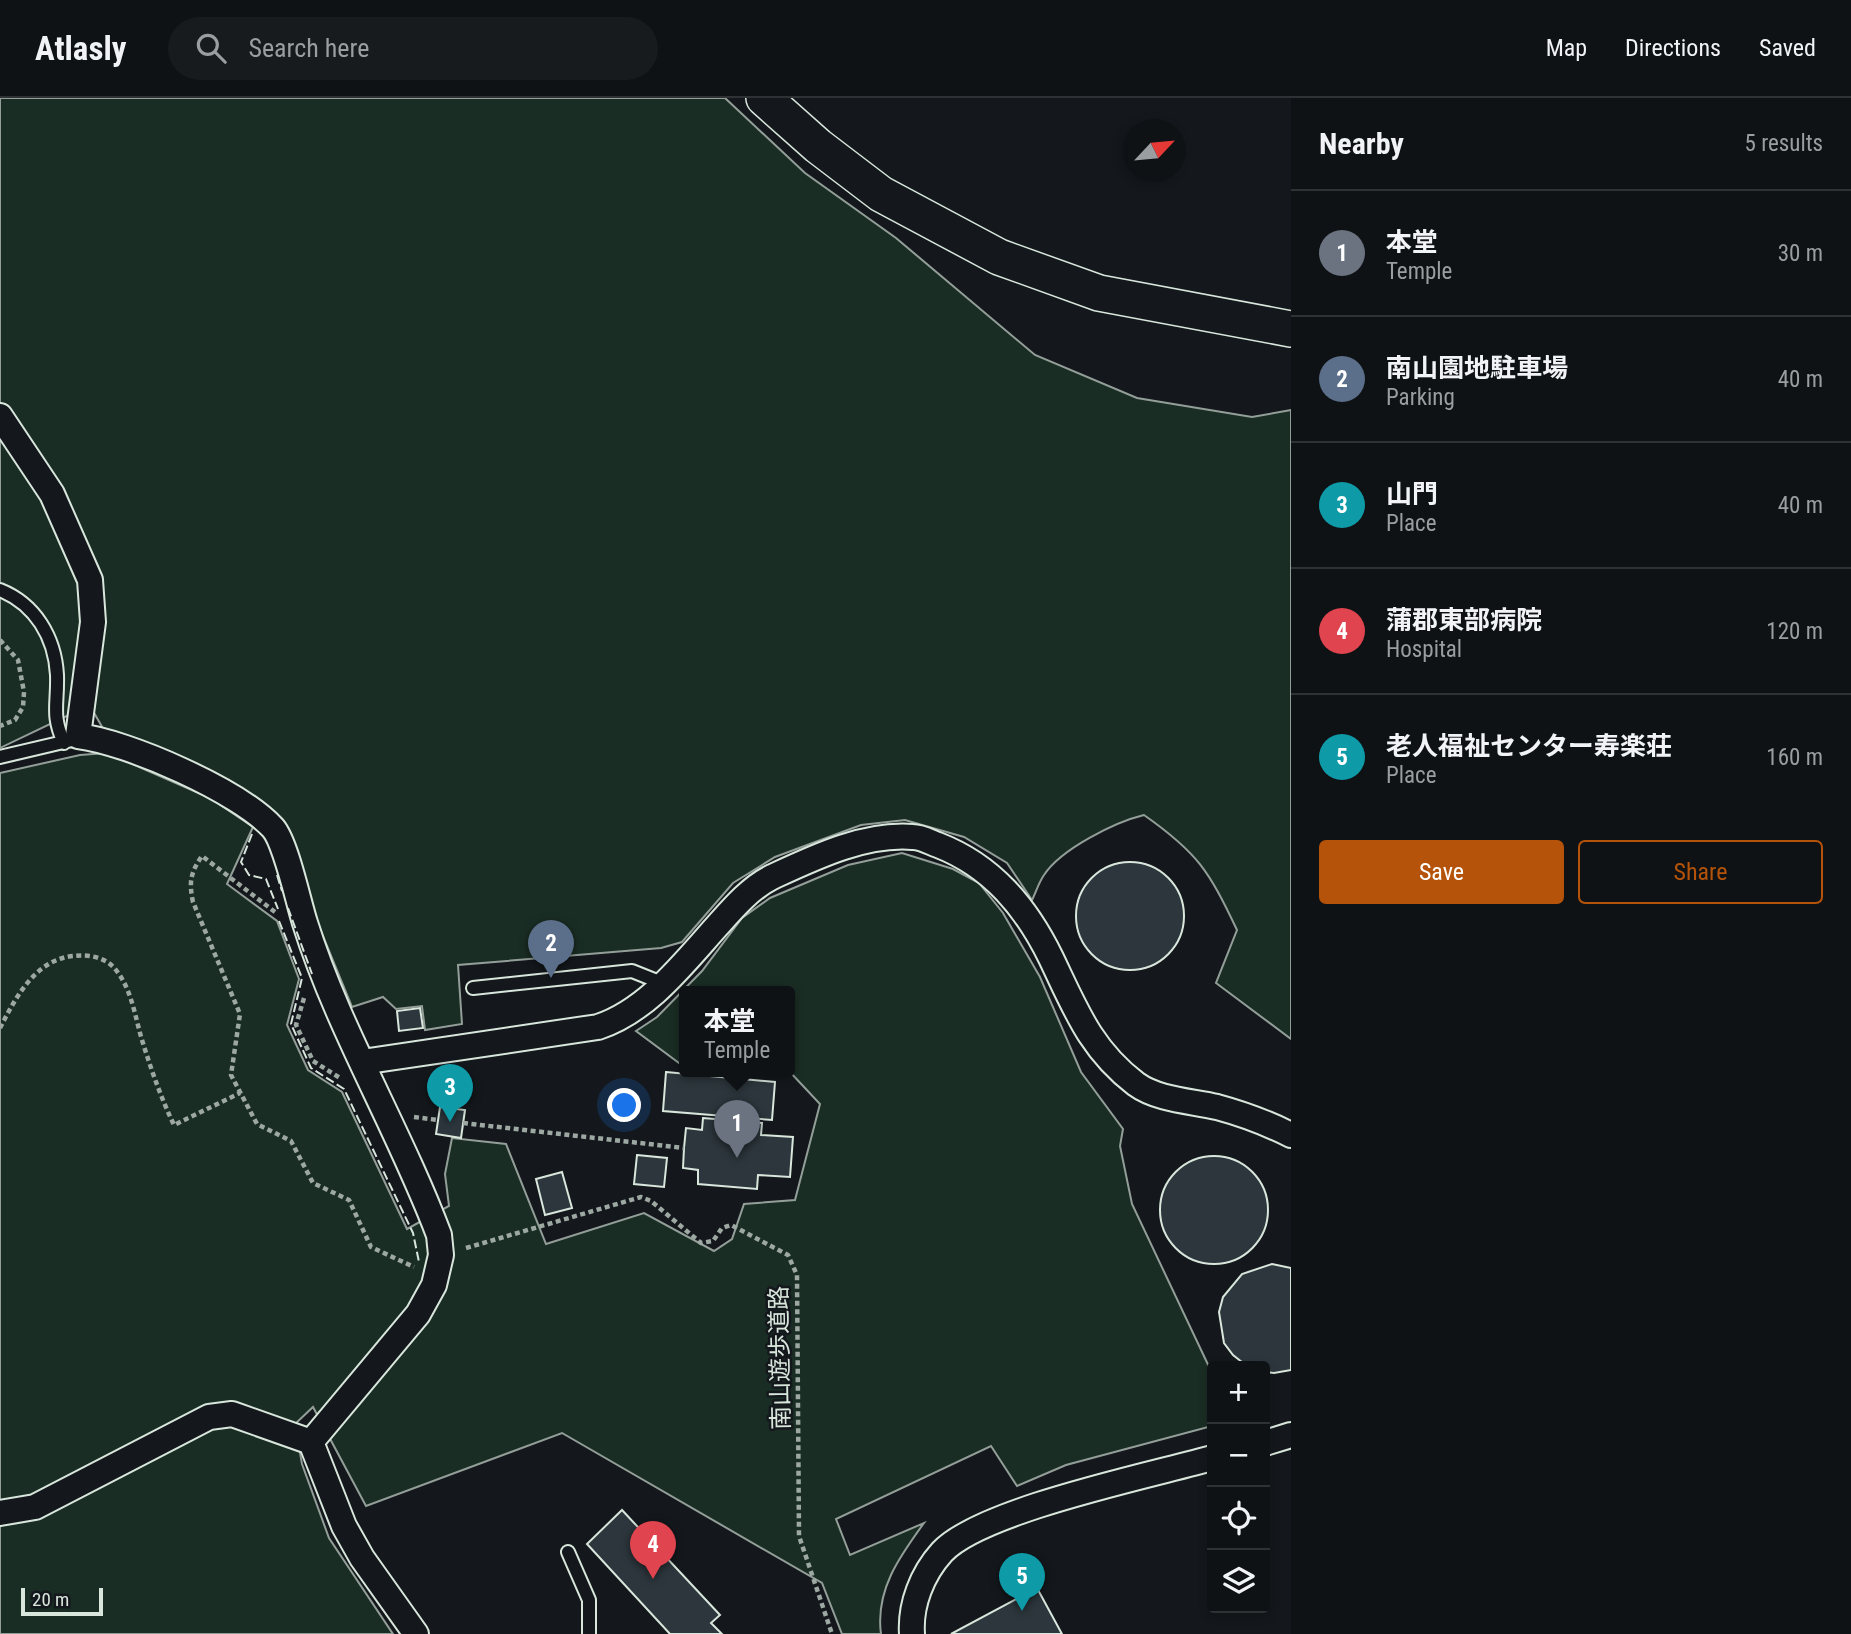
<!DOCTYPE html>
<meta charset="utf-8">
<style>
:root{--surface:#0f1215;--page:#181b1e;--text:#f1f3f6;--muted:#9b9ea0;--line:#2f3234;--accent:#b45309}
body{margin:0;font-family:"Roboto Condensed","Noto Sans JP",sans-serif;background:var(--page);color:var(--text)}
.controls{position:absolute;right:21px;bottom:21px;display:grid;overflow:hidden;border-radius:7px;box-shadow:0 4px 10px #0003}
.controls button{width:63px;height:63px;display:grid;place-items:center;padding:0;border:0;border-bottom:2px solid var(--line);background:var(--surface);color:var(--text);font:35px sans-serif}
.compass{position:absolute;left:1123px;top:21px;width:63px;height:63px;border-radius:50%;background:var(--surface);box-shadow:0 4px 10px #0003;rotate:64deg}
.scale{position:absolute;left:21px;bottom:18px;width:82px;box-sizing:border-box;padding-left:7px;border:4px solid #d8e6dc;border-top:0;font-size:19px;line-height:24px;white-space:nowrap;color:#d8e6dc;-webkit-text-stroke:5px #14181c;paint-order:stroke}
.you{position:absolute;left:625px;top:1008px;width:24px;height:24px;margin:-18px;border:5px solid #fff;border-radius:50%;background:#1a73e8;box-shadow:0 0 0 10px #1a73e833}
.badge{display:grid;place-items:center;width:46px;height:46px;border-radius:50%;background:var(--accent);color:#fff;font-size:23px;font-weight:700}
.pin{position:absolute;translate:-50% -58px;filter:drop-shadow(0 2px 4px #0008)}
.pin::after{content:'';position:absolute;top:37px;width:24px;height:21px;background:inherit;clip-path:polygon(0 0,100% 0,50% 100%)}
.popup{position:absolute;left:679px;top:888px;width:116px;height:91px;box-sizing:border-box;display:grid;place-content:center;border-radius:7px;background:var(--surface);filter:drop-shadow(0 2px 5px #0005);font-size:23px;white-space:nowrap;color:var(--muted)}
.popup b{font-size:26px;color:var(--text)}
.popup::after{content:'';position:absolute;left:50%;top:100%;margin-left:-14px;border:14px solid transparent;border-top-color:var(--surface)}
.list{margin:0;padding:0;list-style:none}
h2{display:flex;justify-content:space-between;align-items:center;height:91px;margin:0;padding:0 28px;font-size:30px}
h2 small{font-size:23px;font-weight:400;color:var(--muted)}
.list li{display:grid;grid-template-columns:46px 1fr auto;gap:21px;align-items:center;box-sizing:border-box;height:126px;padding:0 28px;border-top:2px solid var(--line)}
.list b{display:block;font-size:26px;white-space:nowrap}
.list p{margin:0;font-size:23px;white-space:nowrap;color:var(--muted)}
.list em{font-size:23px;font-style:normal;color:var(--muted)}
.actions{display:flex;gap:14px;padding:21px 28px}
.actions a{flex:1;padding:16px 0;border:2px solid var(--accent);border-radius:7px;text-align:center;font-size:24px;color:var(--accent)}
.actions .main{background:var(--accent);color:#fff}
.icon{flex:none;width:38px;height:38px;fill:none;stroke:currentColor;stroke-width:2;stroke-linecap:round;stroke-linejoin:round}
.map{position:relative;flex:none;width:1291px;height:1536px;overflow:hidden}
header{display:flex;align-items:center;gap:42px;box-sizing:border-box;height:98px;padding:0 35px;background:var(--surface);border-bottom:2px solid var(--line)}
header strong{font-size:33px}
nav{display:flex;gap:38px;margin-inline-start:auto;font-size:24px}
.search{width:490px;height:63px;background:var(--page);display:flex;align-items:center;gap:18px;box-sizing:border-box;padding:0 24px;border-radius:38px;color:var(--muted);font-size:26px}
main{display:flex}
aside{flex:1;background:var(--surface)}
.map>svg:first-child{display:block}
.green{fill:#1a2d24;stroke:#939e99;stroke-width:2}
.building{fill:#2c363c;stroke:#d8e6dc;stroke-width:2}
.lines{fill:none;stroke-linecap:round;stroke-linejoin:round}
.lane-casing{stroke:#d8e6dc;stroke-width:16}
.street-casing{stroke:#d8e6dc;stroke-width:28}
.secondary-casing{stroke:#d8e6dc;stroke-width:38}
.path{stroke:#9da8a2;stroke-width:4.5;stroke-dasharray:5 3.5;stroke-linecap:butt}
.lane{stroke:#14181c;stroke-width:12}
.street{stroke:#14181c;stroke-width:24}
.secondary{stroke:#14181c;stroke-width:35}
.fence{stroke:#d8e6dc;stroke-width:2;stroke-dasharray:9 3.5;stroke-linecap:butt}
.labels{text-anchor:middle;stroke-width:5;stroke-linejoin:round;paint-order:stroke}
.street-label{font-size:24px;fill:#d8e6dc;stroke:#14181c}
</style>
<header>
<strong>Atlasly</strong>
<div class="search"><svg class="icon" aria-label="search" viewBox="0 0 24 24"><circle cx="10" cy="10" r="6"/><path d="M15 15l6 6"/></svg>Search here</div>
<nav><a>Map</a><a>Directions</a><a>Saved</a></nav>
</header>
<main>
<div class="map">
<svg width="1291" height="1536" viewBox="0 0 1291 1536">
<rect width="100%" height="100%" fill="#14181c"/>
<path class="green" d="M0 0H725L805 75 896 140 1035 257 1137 300 1252 319 1291 312V941L1216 885 1237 832C1209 773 1198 755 1144 717 1115 724 1061 751 1044 777 1039 784 1036 794 1032 802L1007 765 964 739 905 722 861 727 775 759 733 785 682 844 661 850 458 867 462 926 425 932 422 908 396 911 383 899 352 909 318 826 297 751 281 724 105 634 89 606 102 525 0 309Z
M0 331 30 369 77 465 83 531 73 615 0 650Z
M107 655 210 700 253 729 227 786 277 823 299 881 287 927 308 972 342 994 407 1131 449 1108 445 1076 452 1040 506 1046 546 1146 644 1115 714 1153 732 1141 744 1106 795 1102 820 1006 790 974V894H684V965H679L636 933 657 919 702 873 742 820 770 800 848 767 902 755 953 771 979 785 1003 815 1040 879 1081 974 1123 1031 1120 1048 1132 1106 1212 1275V1328L1066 1367 1017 1388 991 1348 836 1421 850 1457 924 1425C900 1458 875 1492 881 1536H842L822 1485 562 1335 366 1408 313 1309 295 1326 302 1366 329 1440 393 1536H0V675L80 657Z"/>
<path class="building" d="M1076 818a54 54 0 1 1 108 0a54 54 0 1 1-108 0Z
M420 910 423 930 399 933 397 913Z
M666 974 775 984 772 1022 663 1013Z
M440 1009 465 1012 461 1040 436 1036Z
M703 1020 762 1025 761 1037 793 1039 790 1079 758 1077 757 1091 698 1086V1072L683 1070 684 1050 686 1030 702 1032Z
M637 1057 667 1060 664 1089 634 1086Z
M1160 1112a54 54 0 1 1 108 0a54 54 0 1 1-108 0Z
M562 1074 572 1110 545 1117 536 1081Z
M1272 1166 1291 1170V1272L1274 1275 1265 1274V1268H1247L1233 1257 1224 1245 1219 1214 1223 1199 1242 1176Z
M622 1412 720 1517 711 1525 722 1536H670L587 1446Z
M1037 1490 1062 1536H951Z"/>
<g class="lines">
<defs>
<path id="lane" d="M0 492C35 506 55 539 57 577 58 607 51 616 64 645
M0 659 72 642
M473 890 632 873 662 885
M568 1454 589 1502V1536"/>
<path id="street" d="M0 318 52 396 90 482 93 524 78 638C128 644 239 693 273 730 286 745 298 803 305 825 338 931 400 1033 439 1137L441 1157 434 1187 418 1216 311 1344
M362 964 598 929C647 913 683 866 717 828 733 810 750 790 772 779 815 759 865 735 913 739 921 739 930 744 938 747 992 768 1026 809 1051 860 1075 910 1090 951 1136 986 1158 1002 1191 1003 1217 1009 1243 1016 1267 1025 1291 1037
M1265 1345 1291 1337
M0 1415 35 1409 209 1319 232 1316 311 1344 344 1428 362 1460 416 1536
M912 1536C910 1507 922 1476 942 1454 981 1412 1152 1377 1212 1360"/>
<path id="secondary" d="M764 0 818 48 881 96 999 159 1099 195 1291 231"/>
</defs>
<use href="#lane" class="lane-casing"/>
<use href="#street" class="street-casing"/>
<use href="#secondary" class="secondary-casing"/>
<path class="path" d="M0 542 18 562 24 594 23 609 15 622 0 628
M275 814 202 758C190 775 189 785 193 804L240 916 231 977 257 1026 291 1043 313 1085 349 1102 371 1149 414 1169
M304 900 296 927 313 963 340 980
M0 930C16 899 35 862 73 858 88 856 106 859 116 872 132 892 135 919 142 942 151 971 161 1000 174 1027L240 995
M414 1019 438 1022
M463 1025 684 1050
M466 1150 641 1099 651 1103 701 1145 713 1143 722 1130 731 1127 788 1157 797 1177 799 1438 832 1536"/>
<use href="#lane" class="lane"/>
<use href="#street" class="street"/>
<use href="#secondary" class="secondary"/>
<path class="fence" d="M252 736 241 764 249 777 266 781 278 811
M277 777 282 793
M288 810 312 876
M279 823 302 880 291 926 311 970 344 991 413 1135 419 1164"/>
</g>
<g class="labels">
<g class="street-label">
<text transform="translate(780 1260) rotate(-91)" y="8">南山遊歩道路</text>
</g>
</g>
</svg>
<div class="controls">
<button>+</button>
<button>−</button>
<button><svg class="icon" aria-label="locate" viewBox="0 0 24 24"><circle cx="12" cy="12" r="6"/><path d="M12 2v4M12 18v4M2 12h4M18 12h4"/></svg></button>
<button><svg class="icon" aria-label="layers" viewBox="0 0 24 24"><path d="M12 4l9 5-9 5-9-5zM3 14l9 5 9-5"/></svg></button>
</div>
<svg class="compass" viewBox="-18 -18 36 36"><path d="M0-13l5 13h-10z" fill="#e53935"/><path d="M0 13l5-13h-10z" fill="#9b9ea0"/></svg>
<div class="scale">20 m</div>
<div class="you"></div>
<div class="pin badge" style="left:737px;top:1060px;background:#6b7280">1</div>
<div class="popup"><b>本堂</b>Temple</div>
<div class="pin badge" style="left:551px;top:880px;background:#5c6f8a">2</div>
<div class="pin badge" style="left:450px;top:1024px;background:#0f9aa8">3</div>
<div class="pin badge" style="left:653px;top:1481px;background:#e0444e">4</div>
<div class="pin badge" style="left:1022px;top:1513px;background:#0f9aa8">5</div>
</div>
<aside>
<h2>Nearby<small>5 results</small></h2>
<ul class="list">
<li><span class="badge" style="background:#6b7280">1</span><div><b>本堂</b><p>Temple</p></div><em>30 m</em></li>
<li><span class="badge" style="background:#5c6f8a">2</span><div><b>南山園地駐車場</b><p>Parking</p></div><em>40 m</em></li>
<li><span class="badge" style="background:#0f9aa8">3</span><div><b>山門</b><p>Place</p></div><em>40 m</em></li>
<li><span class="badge" style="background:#e0444e">4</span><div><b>蒲郡東部病院</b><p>Hospital</p></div><em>120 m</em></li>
<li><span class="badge" style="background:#0f9aa8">5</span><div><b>老人福祉センター寿楽荘</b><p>Place</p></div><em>160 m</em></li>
</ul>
<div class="actions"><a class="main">Save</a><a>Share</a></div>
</aside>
</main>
